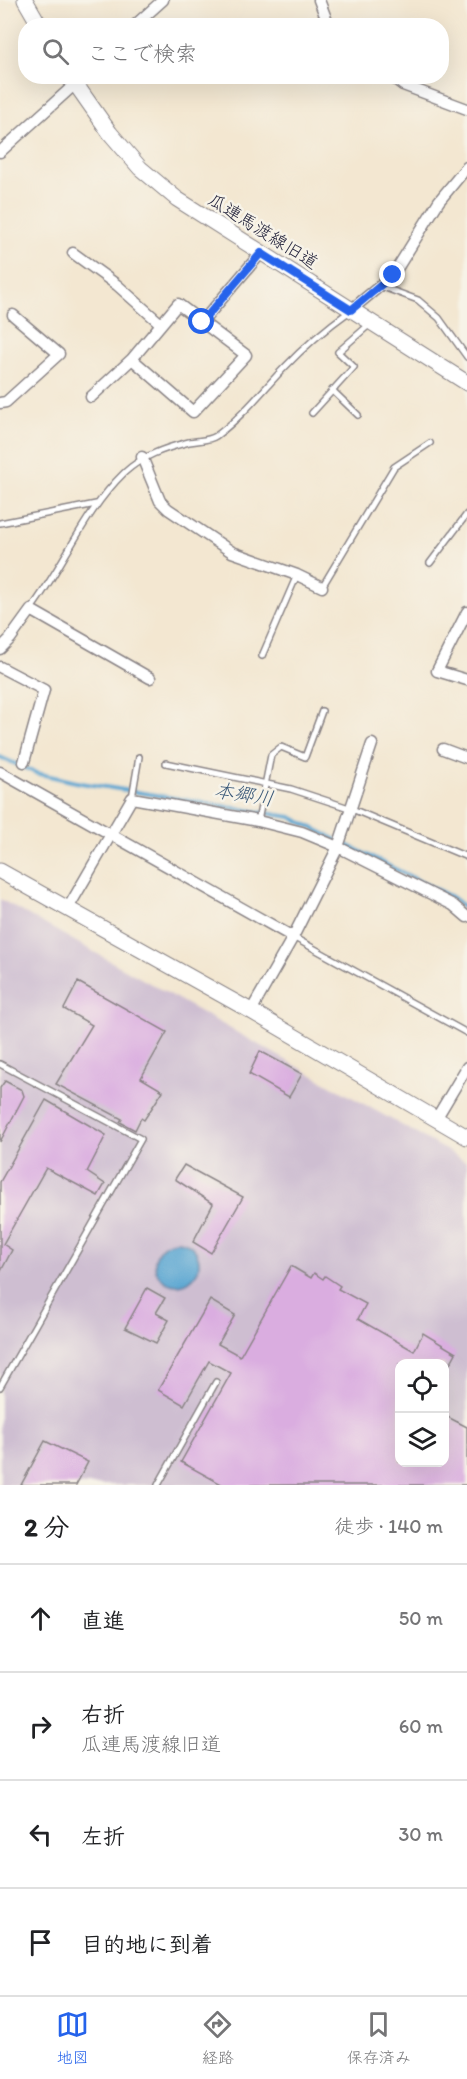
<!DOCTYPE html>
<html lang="ja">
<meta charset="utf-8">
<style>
:root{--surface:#fff;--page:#f6f6f6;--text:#202124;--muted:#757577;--line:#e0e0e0;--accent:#2563eb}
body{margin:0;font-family:Itim,"Klee One",sans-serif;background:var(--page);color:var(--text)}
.controls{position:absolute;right:18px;bottom:18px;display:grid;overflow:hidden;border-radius:12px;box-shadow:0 6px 24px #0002}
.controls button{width:54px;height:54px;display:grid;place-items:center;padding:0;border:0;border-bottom:2px solid var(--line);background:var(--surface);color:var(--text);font:30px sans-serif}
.stop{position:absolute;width:18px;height:18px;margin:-14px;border:4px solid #2563eb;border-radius:50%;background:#fff}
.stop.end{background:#2563eb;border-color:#fff;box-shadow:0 2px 6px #0008}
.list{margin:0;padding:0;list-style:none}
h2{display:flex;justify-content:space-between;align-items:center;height:78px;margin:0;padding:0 24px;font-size:26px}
h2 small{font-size:20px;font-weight:400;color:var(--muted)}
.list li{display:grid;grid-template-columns:39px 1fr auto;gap:18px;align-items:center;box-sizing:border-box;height:108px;padding:0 24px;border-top:2px solid var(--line)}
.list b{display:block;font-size:22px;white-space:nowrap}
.list p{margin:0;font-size:20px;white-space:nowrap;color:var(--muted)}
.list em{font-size:20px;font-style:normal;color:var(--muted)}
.icon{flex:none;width:33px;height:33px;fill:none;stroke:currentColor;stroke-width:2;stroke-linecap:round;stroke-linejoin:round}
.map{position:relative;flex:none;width:467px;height:1485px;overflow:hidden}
.search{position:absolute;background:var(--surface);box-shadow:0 6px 24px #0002;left:18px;right:18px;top:18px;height:66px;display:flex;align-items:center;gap:15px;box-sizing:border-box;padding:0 21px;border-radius:24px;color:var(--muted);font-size:22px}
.sheet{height:510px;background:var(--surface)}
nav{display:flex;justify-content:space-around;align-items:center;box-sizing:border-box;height:84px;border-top:2px solid var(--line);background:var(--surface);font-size:16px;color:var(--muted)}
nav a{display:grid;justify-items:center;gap:3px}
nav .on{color:var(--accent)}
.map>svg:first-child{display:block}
.industrial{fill:#cebed1;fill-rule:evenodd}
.water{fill:#5aa6d2;stroke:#3e6486;stroke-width:1.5}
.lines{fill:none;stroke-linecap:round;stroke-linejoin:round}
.stream{stroke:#5aa6d2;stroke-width:4}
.building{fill:#daade0}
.lane-casing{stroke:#8a8486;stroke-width:8}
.street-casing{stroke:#8a8486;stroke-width:13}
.secondary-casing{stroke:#8a8486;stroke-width:17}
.lane{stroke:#fff;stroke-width:5}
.street{stroke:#fff;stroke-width:10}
.secondary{stroke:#fff;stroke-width:15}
.route{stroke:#2563eb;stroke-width:8}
.labels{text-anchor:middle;stroke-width:5;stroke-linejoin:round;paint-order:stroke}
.street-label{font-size:18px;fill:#22223b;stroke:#f7f3e8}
.water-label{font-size:20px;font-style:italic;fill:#385777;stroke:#f7f3e8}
</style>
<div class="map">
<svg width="467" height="1485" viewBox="0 0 467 1485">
<rect width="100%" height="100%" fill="#f7f3e8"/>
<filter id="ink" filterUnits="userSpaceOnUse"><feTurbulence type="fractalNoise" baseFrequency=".0167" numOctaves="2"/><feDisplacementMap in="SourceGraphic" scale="12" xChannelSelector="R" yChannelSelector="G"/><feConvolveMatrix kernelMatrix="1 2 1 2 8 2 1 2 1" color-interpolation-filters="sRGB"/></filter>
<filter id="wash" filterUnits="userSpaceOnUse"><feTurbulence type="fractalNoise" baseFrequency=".008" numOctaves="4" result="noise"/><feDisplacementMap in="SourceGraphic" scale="24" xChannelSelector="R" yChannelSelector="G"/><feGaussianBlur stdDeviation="1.35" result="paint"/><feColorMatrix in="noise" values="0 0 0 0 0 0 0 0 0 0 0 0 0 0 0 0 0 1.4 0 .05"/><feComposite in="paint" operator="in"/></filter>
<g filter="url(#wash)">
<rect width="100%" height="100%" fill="#f3e7d1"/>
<path class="industrial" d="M0 899 467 1162V1485H0ZM400 1364H444V1462H400Z"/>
<path class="water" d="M155 1263a22 22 0 1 1 44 0a22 22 0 1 1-44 0Z"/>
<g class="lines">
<path class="stream" d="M0 757 36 773 81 783 291 817 451 897 467 909"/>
</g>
<g id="blocks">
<path class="building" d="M78 982 167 1032 141 1078 163 1091 144 1120 141 1118 135 1130 120 1122 122 1119 56 1084 92 1025 64 1009Z
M260 1051 302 1074 289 1097 249 1074Z
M5 1081 22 1090 24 1096 0 1142V1088Z
M46 1100 106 1135 87 1172 105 1184 98 1196 46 1168 3 1244 12 1250 0 1273V1182Z
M184 1165 243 1197 211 1253 193 1242 213 1204 175 1179Z
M291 1266 311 1278 314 1273 323 1279 325 1276 340 1286 338 1289 366 1304 358 1319 414 1351 423 1333 456 1353 450 1364H399V1462H444V1415L467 1427V1485H223L181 1462 231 1373 209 1361 184 1405 158 1390 210 1300 235 1315 218 1344 240 1356Z
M147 1288 165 1298 156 1313 169 1320 156 1343 125 1328Z
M45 1441 88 1462 76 1485H21Z"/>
</g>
</g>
<g filter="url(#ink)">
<use href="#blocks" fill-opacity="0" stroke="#8a8486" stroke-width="1.5"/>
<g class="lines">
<defs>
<path id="lane" d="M380 286 418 300 439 318 467 357
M332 390 358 415
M312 413 354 367 338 352 370 324
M0 523 96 504
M430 563 467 514
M322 587 394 467 430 443
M31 609C64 565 84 512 124 473 142 456 165 448 189 442 198 440 209 441 216 436 242 417 262 391 284 368 304 347 326 328 350 311
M262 656 297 575
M166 763 291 789 352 809 467 857
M132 798 139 757
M258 821 271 755 281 747 305 757 322 711
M293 937 467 1033
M0 1064 141 1139 0 1387
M158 1485 216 1382"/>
<path id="street" d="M319 0 329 26
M134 26 163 0
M391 76 403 85 467 109
M0 152 84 76
M73 253 117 285 161 324
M351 310 393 275 439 201 467 167
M202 322 246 355 193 412 132 359 178 304 202 322 261 253
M91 397 132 359
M0 403 6 402 59 354 13 315
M142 457 160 501 168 509 232 552 297 575 322 587
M467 612 437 671 467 680
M0 649 10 639 31 610 150 678
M0 667 44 690 24 762
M443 749 467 758
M0 772 293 937
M67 910 132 798 258 821 302 832 338 847 453 905 467 917
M251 1011 293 937 338 847 372 744
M436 1119 467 1067"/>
<path id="secondary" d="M25 0 40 26
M70 76 110 133 140 168 177 199 467 383
M0 871 251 1011 467 1137"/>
</defs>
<use href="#lane" class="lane-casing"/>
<use href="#street" class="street-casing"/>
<use href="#secondary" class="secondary-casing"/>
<use href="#lane" class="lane"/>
<use href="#street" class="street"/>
<use href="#secondary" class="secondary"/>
</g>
</g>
<g class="lines" filter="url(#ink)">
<path class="route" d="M202 322 261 253 351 310 393 275"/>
</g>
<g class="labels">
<g class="street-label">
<text transform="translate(263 231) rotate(32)" y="6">瓜連馬渡線旧道</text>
</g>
<g class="water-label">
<text transform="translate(244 794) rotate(9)" y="7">本郷川</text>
</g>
</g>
</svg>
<div class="controls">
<button><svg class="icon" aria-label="locate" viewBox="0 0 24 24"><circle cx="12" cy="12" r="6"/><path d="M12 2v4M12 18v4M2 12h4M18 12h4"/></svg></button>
<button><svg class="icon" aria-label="layers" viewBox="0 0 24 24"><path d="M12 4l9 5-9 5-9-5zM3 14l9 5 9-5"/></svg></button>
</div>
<div class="stop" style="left:202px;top:322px"></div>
<div class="stop end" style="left:393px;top:275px"></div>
<div class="search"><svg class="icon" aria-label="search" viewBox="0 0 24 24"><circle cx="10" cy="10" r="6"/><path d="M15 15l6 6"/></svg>ここで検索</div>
</div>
<section class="sheet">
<h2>2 分<small>徒歩 · 140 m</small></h2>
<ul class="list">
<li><svg class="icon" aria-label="ahead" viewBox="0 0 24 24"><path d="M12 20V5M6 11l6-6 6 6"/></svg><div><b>直進</b></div><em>50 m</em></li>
<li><svg class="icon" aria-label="right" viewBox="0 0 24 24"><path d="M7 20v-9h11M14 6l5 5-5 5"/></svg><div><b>右折</b><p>瓜連馬渡線旧道</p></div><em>60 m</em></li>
<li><svg class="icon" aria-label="left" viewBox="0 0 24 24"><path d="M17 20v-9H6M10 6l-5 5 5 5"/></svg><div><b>左折</b></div><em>30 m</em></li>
<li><svg class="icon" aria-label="arrive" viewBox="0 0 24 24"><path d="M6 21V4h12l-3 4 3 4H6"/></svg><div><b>目的地に到着</b></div></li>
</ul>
</section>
<nav>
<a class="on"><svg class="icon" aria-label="map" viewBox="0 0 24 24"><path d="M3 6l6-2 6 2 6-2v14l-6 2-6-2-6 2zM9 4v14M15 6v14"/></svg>地図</a>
<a><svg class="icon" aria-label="directions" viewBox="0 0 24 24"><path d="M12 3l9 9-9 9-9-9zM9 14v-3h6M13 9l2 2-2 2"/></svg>経路</a>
<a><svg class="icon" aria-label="saved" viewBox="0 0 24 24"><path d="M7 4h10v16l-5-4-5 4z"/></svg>保存済み</a>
</nav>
